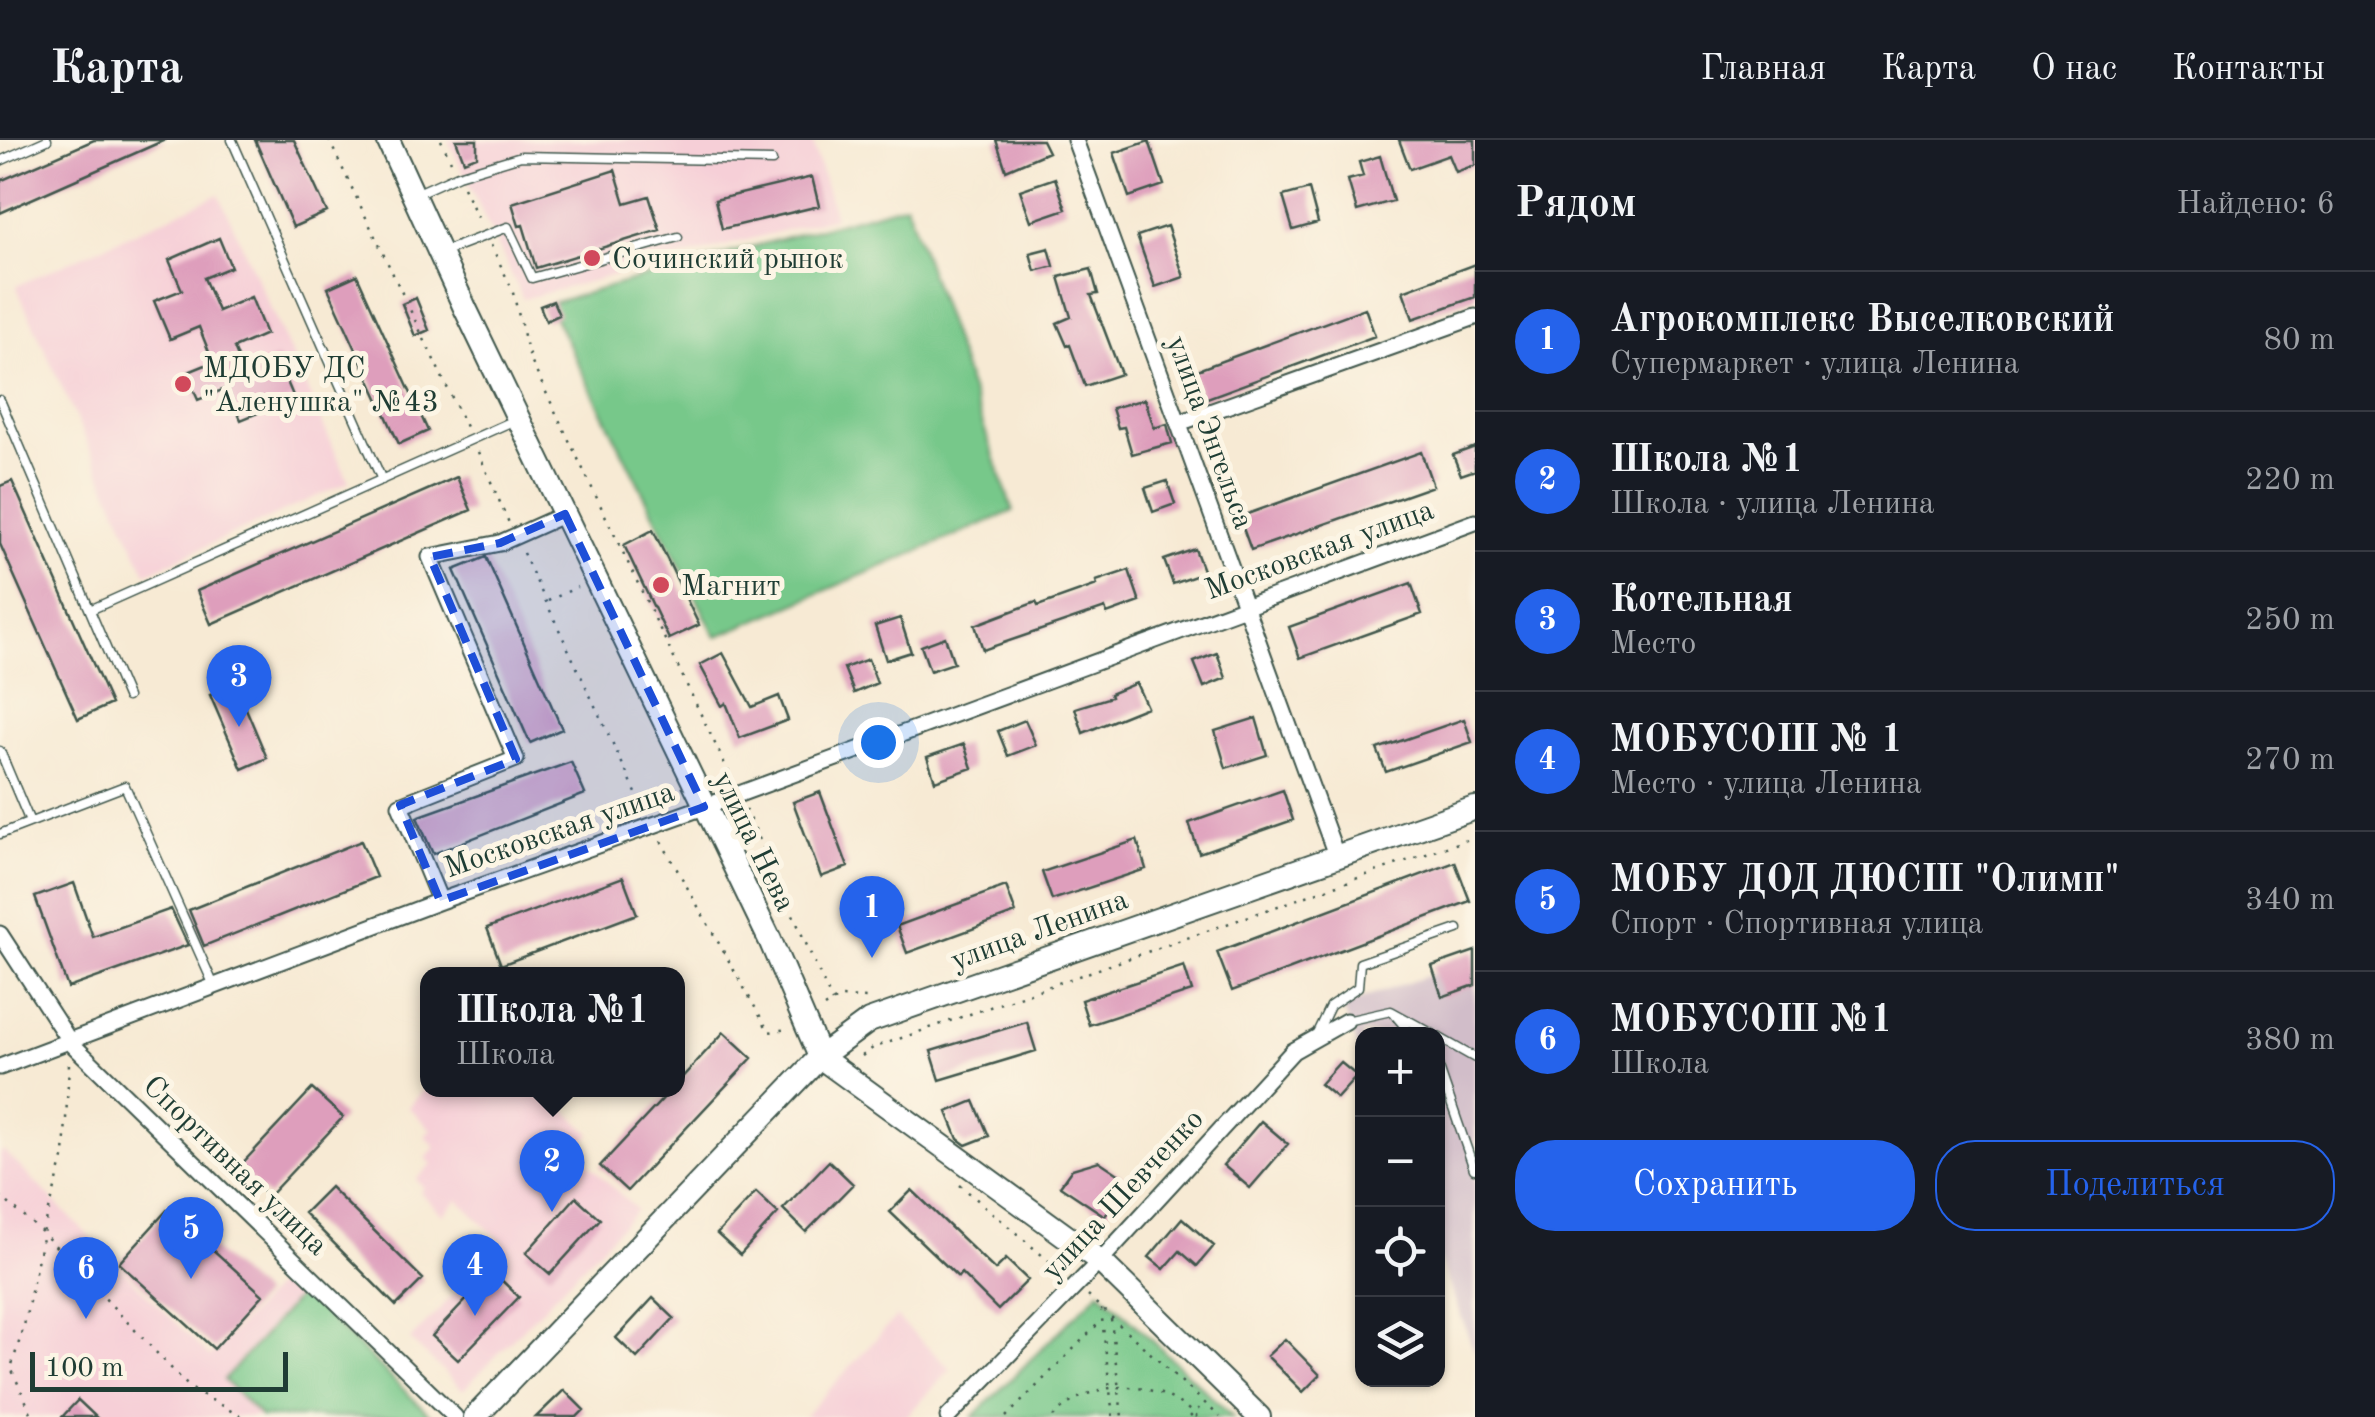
<!DOCTYPE html>
<html lang="ru">
<meta charset="utf-8">
<style>
:root{--surface:#171b24;--page:#242831;--text:#f1f3f6;--muted:#9ea1a6;--line:#363941;--accent:#2563eb}
body{margin:0;font-family:"Old Standard TT",serif;background:var(--page);color:var(--text)}
.controls{position:absolute;right:30px;bottom:30px;display:grid;overflow:hidden;border-radius:20px;box-shadow:0 2px 8px #0004}
.controls button{width:90px;height:90px;display:grid;place-items:center;padding:0;border:0;border-bottom:2px solid var(--line);background:var(--surface);color:var(--text);font:50px sans-serif}
.scale{position:absolute;left:30px;bottom:25px;width:258px;box-sizing:border-box;padding-left:10px;border:5px solid #1f3d34;border-top:0;font-size:28px;line-height:35px;white-space:nowrap;color:#1f3d34;-webkit-text-stroke:8px #fcf5e5;paint-order:stroke}
.you{position:absolute;left:878px;top:602px;width:35px;height:35px;margin:-25px;border:8px solid #fff;border-radius:50%;background:#1a73e8;box-shadow:0 0 0 15px #1a73e833}
.badge{display:grid;place-items:center;width:65px;height:65px;border-radius:50%;background:var(--accent);color:#fff;font-size:32px;font-weight:700}
.pin{position:absolute;translate:-50% -82px;filter:drop-shadow(0 2px 5px #0008)}
.pin::after{content:'';position:absolute;top:52px;width:35px;height:30px;background:inherit;clip-path:polygon(0 0,100% 0,50% 100%)}
.popup{position:absolute;left:420px;top:827px;width:265px;height:130px;box-sizing:border-box;display:grid;place-content:center;border-radius:20px;background:var(--surface);filter:drop-shadow(0 2px 8px #0005);font-size:32px;white-space:nowrap;color:var(--muted)}
.popup b{font-size:38px;color:var(--text)}
.popup::after{content:'';position:absolute;left:50%;top:100%;margin-left:-20px;border:20px solid transparent;border-top-color:var(--surface)}
.list{margin:0;padding:0;list-style:none}
h2{display:flex;justify-content:space-between;align-items:center;height:130px;margin:0;padding:0 40px;font-size:42px}
h2 small{font-size:32px;font-weight:400;color:var(--muted)}
.list li{display:grid;grid-template-columns:65px 1fr auto;gap:30px;align-items:center;box-sizing:border-box;height:140px;padding:0 40px;border-top:2px solid var(--line)}
.list b{display:block;font-size:38px;white-space:nowrap}
.list p{margin:0;font-size:32px;white-space:nowrap;color:var(--muted)}
.list em{font-size:32px;font-style:normal;color:var(--muted)}
.actions{display:flex;gap:20px;padding:30px 40px}
.actions a{flex:1;padding:22px 0;border:2px solid var(--accent);border-radius:40px;text-align:center;font-size:35px;color:var(--accent)}
.actions .main{background:var(--accent);color:#fff}
.icon{flex:none;width:55px;height:55px;fill:none;stroke:currentColor;stroke-width:2;stroke-linecap:round;stroke-linejoin:round}
.map{position:relative;flex:none;width:1475px;height:1277px;overflow:hidden}
header{display:flex;align-items:center;gap:60px;box-sizing:border-box;height:140px;padding:0 50px;background:var(--surface);border-bottom:2px solid var(--line)}
header strong{font-size:48px}
nav{display:flex;gap:55px;margin-inline-start:auto;font-size:35px}
main{display:flex}
aside{flex:1;background:var(--surface)}
.map>svg:first-child{display:block}
.built{fill:#f6cfd7}
.industrial{fill:#d1bdc9}
.green{fill:#77c88a;stroke:#4b825f;stroke-width:2.5}
.building{fill:#de9ebc}
.lines{fill:none;stroke-linecap:round;stroke-linejoin:round}
.lane-casing{stroke:#3f574c;stroke-width:11}
.street-casing{stroke:#3f574c;stroke-width:19}
.secondary-casing{stroke:#3f574c;stroke-width:26}
.path{stroke:#3f574c;stroke-width:2.5;stroke-dasharray:2.5 8;stroke-linecap:butt}
.lane{stroke:#fff;stroke-width:8}
.street{stroke:#fff;stroke-width:15}
.secondary{stroke:#fff;stroke-width:22}
.marked{fill:#1d4ed8;fill-opacity:0.2;stroke:#1d4ed8;stroke-width:8;stroke-dasharray:20 12;stroke-linejoin:round}
.poi-dot{fill:#d1495b;stroke:#fcf5e5;stroke-width:4}
.labels{text-anchor:middle;stroke-width:10;stroke-linejoin:round;paint-order:stroke}
.poi-label{font-size:30px;fill:#1f3d34;stroke:#fcf5e5;text-anchor:start}
.street-label{font-size:30px;fill:#1f3d34;stroke:#fcf5e5}
</style>
<header>
<strong>Карта</strong>
<nav><a>Главная</a><a>Карта</a><a>О нас</a><a>Контакты</a></nav>
</header>
<main>
<div class="map">
<svg width="1475" height="1277" viewBox="0 0 1475 1277">
<rect width="100%" height="100%" fill="#fcf5e5"/>
<filter id="ink" filterUnits="userSpaceOnUse"><feTurbulence type="fractalNoise" baseFrequency=".01" numOctaves="2"/><feDisplacementMap in="SourceGraphic" scale="20" xChannelSelector="R" yChannelSelector="G"/><feConvolveMatrix kernelMatrix="1 2 1 2 8 2 1 2 1" color-interpolation-filters="sRGB"/></filter>
<filter id="wash" filterUnits="userSpaceOnUse"><feTurbulence type="fractalNoise" baseFrequency=".0048" numOctaves="4" result="noise"/><feDisplacementMap in="SourceGraphic" scale="40" xChannelSelector="R" yChannelSelector="G"/><feGaussianBlur stdDeviation="2.25" result="paint"/><feColorMatrix in="noise" values="0 0 0 0 0 0 0 0 0 0 0 0 0 0 0 0 0 1.4 0 .05"/><feComposite in="paint" operator="in"/></filter>
<g filter="url(#wash)">
<rect width="100%" height="100%" fill="#f7ead4"/>
<path class="built" d="M448 0H812L835 77 523 159Z
M219 54 349 342 146 433 16 146Z
M427 947 545 950 591 994 575 1011 637 1070 463 1250 410 1200 503 1103 458 1060 443 1075 420 1053 424 1047 416 1040 432 1024 426 1018 436 1007 425 996 431 989 408 967Z
M3 1010 210 1217 281 1141 424 1277H0V1014Z
M896 1177 951 1229 906 1277H804Z"/>
<path class="industrial" d="M1475 819V1213L1438 1116V894H1362V920L1342 866Z"/>
<path class="green" d="M906 64 1013 371 716 497 548 164Z
M1100 1151 1233 1277H973Z
M302 1152 432 1277H261L224 1240Z"/>
<g id="blocks">
<path class="building" d="M94 0H165L0 73V41Z
M255 0H294L327 72 293 87Z
M456 0H477V16L464 21Z
M996 0H1042L1048 12 1006 30Z
M1399 0H1475V25L1456 32 1449 15 1410 29Z
M1149 1 1164 45 1129 57 1114 13Z
M1380 16 1393 61 1357 71 1348 40 1363 36 1359 22Z
M615 30 625 63 649 56 660 90 536 128 523 85 519 86 512 63Z
M812 37 819 66 722 89 715 60Z
M1055 38 1066 69 1031 81 1020 50Z
M1309 49 1318 83 1293 90 1283 56Z
M1167 86 1184 137 1155 147 1137 96Z
M219 98 231 127 204 138 218 171 251 157 266 194 234 208 244 232 277 218 294 258 241 280 227 248 198 260 186 233 213 222 199 187 170 199 154 161 182 150 169 120Z
M1049 108 1054 126 1035 131 1030 113Z
M1475 124V157L1413 179 1403 151Z
M1091 129 1098 154 1091 155 1121 234 1085 246 1070 205 1067 206 1057 183 1071 177 1059 137Z
M357 135 428 291 399 304 328 148Z
M416 158 429 190 415 196 402 164Z
M553 161 559 175 546 181 540 166Z
M1365 168 1375 196 1202 260 1192 232Z
M1145 259 1154 288 1167 284 1172 303 1132 314 1124 287 1118 288 1112 268Z
M1475 307V330L1461 335 1453 315Z
M1421 312 1433 346 1251 410 1239 377Z
M457 337 471 370 211 484 197 451Z
M12 341 111 564 78 579 0 404V346Z
M1167 341 1175 364 1153 372 1145 348Z
M653 390 699 485 669 499 624 405Z
M1195 409 1204 433 1173 444 1164 420Z
M486 417 562 589 530 603 454 430Z
M1129 430 1140 462 1107 474 1105 468 983 510 975 485 1036 462 1038 466 1097 445 1096 441Z
M1411 443 1422 474 1300 518 1289 487Z
M900 478 911 512 886 520 875 486Z
M945 497 954 523 930 531 921 506Z
M723 513 752 567 779 556 788 580 740 598 726 563 722 566 700 525Z
M1217 513 1226 538 1204 547 1194 522Z
M868 519 877 543 854 553 844 528Z
M1136 543 1147 567 1083 593 1075 568 1111 557 1110 554Z
M236 545 267 618 242 629 210 555Z
M1256 578 1267 615 1226 628 1215 591Z
M1464 579 1472 602 1386 632 1377 609Z
M1025 580 1036 605 1008 616 998 591Z
M964 604 972 628 935 641 927 617Z
M571 622 585 654 433 714 417 677Z
M1283 650 1293 680 1199 713 1189 683Z
M820 652 848 727 821 737 793 662Z
M1137 700 1146 729 1052 760 1042 732Z
M361 701 376 737 204 806 189 770Z
M1455 722 1470 761 1232 851 1217 812Z
M623 737 637 774 501 825 487 788Z
M74 743 93 797 171 769 188 805 68 848 35 757Z
M1006 746 1016 773 907 813 897 786Z
M1475 811V845L1442 857 1432 826Z
M1184 826 1192 851 1089 885 1081 860Z
M1027 882 1036 911 940 940 931 911Z
M724 892 752 918 627 1051 600 1026 671 950H677V943Z
M1340 922 1357 936 1337 958 1320 944Z
M312 949 343 977 268 1057 238 1028Z
M974 961 989 996 966 1005 958 999 947 972Z
M1261 981 1288 1004 1250 1048 1223 1025Z
M829 1021 853 1044 806 1092 783 1069Z
M1099 1021 1129 1041 1105 1076 1060 1046 1072 1029Z
M330 1047 423 1139 396 1166 304 1073Z
M912 1050 995 1130 1006 1119 1028 1140 998 1170 961 1133 958 1137 890 1072Z
M756 1052 778 1073 740 1115 717 1094Z
M576 1057 600 1079 550 1134 526 1113Z
M168 1069 263 1155 214 1209 119 1123Z
M1182 1078 1214 1106 1197 1126 1180 1111 1164 1129 1149 1117Z
M493 1132 519 1157 458 1220 432 1196Z
M653 1158 674 1178 637 1218 616 1198Z
M1285 1199 1320 1235 1303 1252 1267 1216Z
M564 1250 584 1270 577 1277H536Z
M78 1260 96 1277H62Z"/>
</g>
</g>
<g filter="url(#ink)">
<use href="#blocks" fill-opacity="0" stroke="#3f574c" stroke-width="2.5"/>
<g class="lines">
<defs>
<path id="lane" d="M232 0 382 340
M0 21 47 0
M418 53 458 35 521 16 772 21
M445 111 508 87 532 138 678 97
M0 260 127 557
M90 470 515 280
M0 611 30 682
M0 694 125 646 215 848
M1395 875 1411 894
M1346 881 1391 871 1433 894
M1316 895 1330 866 1358 847 1360 823 1458 789
M1438 897 1475 918
M1438 925 1474 1029"/>
<path id="street" d="M1075 0 1336 715
M1179 283 1475 177
M440 761 400 665 516 619 430 417 500 403 565 374
M0 794 70 902 455 1277
M0 927 440 761 704 667 1475 382
M948 1277 1100 1121 1293 911 1346 881"/>
<path id="secondary" d="M388 0 465 168 770 800 820 917 1100 1121 1259 1277
M475 1277 820 917 869 881 1475 668"/>
</defs>
<use href="#lane" class="lane-casing"/>
<use href="#street" class="street-casing"/>
<use href="#secondary" class="secondary-casing"/>
<path class="path" d="M329 0 466 287
M441 0 451 21
M463 47 481 84
M491 105 512 149 530 219 732 639
M478 312 509 383
M523 413 645 672
M548 461 577 447
M746 669 832 862
M661 701 769 892 787 889
M824 867 840 857 869 858
M862 916 873 908 1475 697
M69 924 64 1015 43 1093 190 1248 242 1277
M960 1045 1064 1134
M0 1056 43 1093 24 1186 11 1228 33 1277
M1088 1156 1220 1277
M1101 1169 1113 1277
M1111 1179 1122 1277
M1006 1277 1102 1180
M1053 1277C1094 1236 1156 1238 1197 1277
M1190 1277 1203 1264"/>
<use href="#lane" class="lane"/>
<use href="#street" class="street"/>
<use href="#secondary" class="secondary"/>
</g>
</g>
<path class="marked" d="M565 374 704 667 440 761 400 665 516 619 430 417 500 403Z"/>
<g class="poi-dot">
<circle cx="592" cy="118" r="10"/>
<circle cx="183" cy="244" r="10"/>
<circle cx="661" cy="445" r="10"/>
</g>
<g class="labels">
<g class="poi-label">
<text x="612" y="128">Сочинский рынок</text>
<text x="203" y="237">МДОБУ ДС<tspan x="203" dy="34">"Аленушка" №43</tspan></text>
<text x="681" y="455">Магнит</text>
</g>
<g class="street-label">
<text transform="translate(1211 292) rotate(70)" y="10">улица Энгельса</text>
<text transform="translate(1319 409) rotate(-20)" y="10">Московская улица</text>
<text transform="translate(559 689) rotate(-19)" y="10">Московская улица</text>
<text transform="translate(755 701) rotate(64)" y="10">улица Нева</text>
<text transform="translate(1039 789) rotate(-20)" y="10">улица Ленина</text>
<text transform="translate(236 1025) rotate(44)" y="10">Спортивная улица</text>
<text transform="translate(1122 1054) rotate(-47)" y="10">улица Шевченко</text>
</g>
</g>
</svg>
<div class="controls">
<button>+</button>
<button>−</button>
<button><svg class="icon" aria-label="locate" viewBox="0 0 24 24"><circle cx="12" cy="12" r="6"/><path d="M12 2v4M12 18v4M2 12h4M18 12h4"/></svg></button>
<button><svg class="icon" aria-label="layers" viewBox="0 0 24 24"><path d="M12 4l9 5-9 5-9-5zM3 14l9 5 9-5"/></svg></button>
</div>
<div class="scale">100 m</div>
<div class="you"></div>
<div class="pin badge" style="left:872px;top:818px">1</div>
<div class="pin badge" style="left:552px;top:1072px">2</div>
<div class="popup"><b>Школа №1</b>Школа</div>
<div class="pin badge" style="left:239px;top:587px">3</div>
<div class="pin badge" style="left:475px;top:1176px">4</div>
<div class="pin badge" style="left:191px;top:1139px">5</div>
<div class="pin badge" style="left:86px;top:1179px">6</div>
</div>
<aside>
<h2>Рядом<small>Найдено: 6</small></h2>
<ul class="list">
<li><span class="badge">1</span><div><b>Агрокомплекс Выселковский</b><p>Супермаркет · улица Ленина</p></div><em>80 m</em></li>
<li><span class="badge">2</span><div><b>Школа №1</b><p>Школа · улица Ленина</p></div><em>220 m</em></li>
<li><span class="badge">3</span><div><b>Котельная</b><p>Место</p></div><em>250 m</em></li>
<li><span class="badge">4</span><div><b>МОБУСОШ № 1</b><p>Место · улица Ленина</p></div><em>270 m</em></li>
<li><span class="badge">5</span><div><b>МОБУ ДОД ДЮСШ &quot;Олимп&quot;</b><p>Спорт · Спортивная улица</p></div><em>340 m</em></li>
<li><span class="badge">6</span><div><b>МОБУСОШ №1</b><p>Школа</p></div><em>380 m</em></li>
</ul>
<div class="actions"><a class="main">Сохранить</a><a>Поделиться</a></div>
</aside>
</main>
